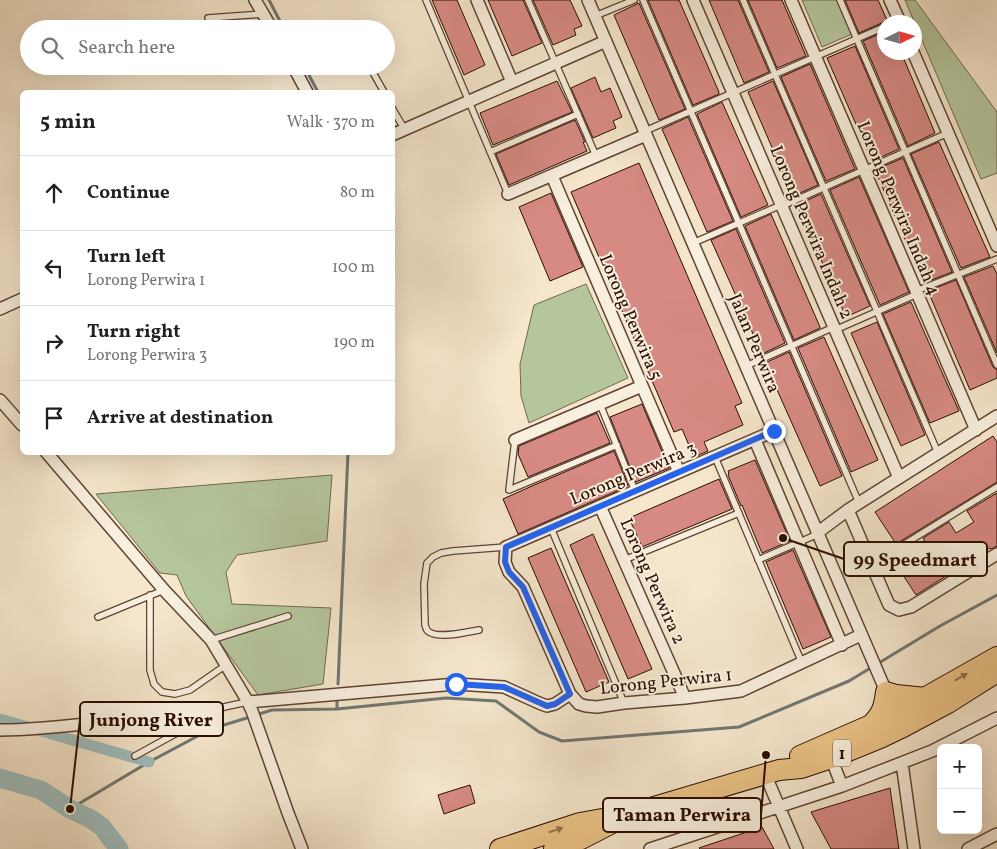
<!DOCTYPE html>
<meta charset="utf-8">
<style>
:root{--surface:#fff;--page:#f2f2f2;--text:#202124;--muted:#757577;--line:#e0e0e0}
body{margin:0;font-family:Vollkorn,serif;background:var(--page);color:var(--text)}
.controls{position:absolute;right:15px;bottom:15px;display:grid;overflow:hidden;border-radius:8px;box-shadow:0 5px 20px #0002}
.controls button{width:45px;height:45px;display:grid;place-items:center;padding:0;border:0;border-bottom:1px solid var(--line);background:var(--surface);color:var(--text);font:25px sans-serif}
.compass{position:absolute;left:877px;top:15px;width:45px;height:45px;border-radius:50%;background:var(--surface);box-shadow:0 5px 20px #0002;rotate:85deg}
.stop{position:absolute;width:15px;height:15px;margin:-11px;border:4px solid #2563eb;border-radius:50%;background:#fff}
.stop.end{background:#2563eb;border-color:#fff;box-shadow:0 1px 5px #0008}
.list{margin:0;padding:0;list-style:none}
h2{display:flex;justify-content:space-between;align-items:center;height:65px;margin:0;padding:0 20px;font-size:21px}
h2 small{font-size:16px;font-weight:400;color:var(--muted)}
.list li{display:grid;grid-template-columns:32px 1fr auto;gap:15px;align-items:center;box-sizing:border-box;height:75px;padding:0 20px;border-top:1px solid var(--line)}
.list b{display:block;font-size:19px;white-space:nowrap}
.list p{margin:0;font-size:16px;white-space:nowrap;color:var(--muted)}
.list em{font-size:16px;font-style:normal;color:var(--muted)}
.icon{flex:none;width:28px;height:28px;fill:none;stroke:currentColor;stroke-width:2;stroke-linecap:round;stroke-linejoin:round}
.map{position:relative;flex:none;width:997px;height:849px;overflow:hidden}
.search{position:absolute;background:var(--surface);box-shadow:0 5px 20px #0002;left:20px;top:20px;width:375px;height:55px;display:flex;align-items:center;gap:12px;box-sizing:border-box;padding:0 18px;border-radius:28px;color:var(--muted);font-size:19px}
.panel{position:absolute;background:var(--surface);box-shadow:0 5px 20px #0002;left:20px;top:90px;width:375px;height:365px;border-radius:8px}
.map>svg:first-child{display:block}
.green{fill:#b5c69d;stroke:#706a4e}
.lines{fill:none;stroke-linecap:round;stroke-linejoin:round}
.stream{stroke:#707772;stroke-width:3}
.canal{stroke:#9ebebe;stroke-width:11}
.river{stroke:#9ebebe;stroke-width:19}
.building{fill:#d78a84;stroke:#2b0d00}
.lane-casing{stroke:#5e4333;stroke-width:8}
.street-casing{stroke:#5e4333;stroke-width:14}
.highway-casing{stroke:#2b0d00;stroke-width:22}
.lane{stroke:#f8efde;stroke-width:5.5}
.street{stroke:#f8efde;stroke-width:11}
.highway{stroke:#eac386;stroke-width:20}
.oneway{fill:#94714a}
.route{stroke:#2563eb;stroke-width:6}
.labels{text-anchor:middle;stroke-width:4;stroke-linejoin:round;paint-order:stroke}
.shield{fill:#f8efde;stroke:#685143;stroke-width:1}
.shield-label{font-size:16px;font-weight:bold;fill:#2b0d00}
.street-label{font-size:18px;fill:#2b0d00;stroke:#f8efde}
.leader{fill:none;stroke:#2b0d00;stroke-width:2}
.callout-dot{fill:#2b0d00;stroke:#f8efde;stroke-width:2}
.callout{fill:#f8efde;stroke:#2b0d00;stroke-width:2}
.callout-label{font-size:19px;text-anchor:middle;font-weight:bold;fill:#2b0d00}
</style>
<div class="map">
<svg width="997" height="849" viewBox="0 0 997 849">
<rect width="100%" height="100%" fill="#f5e6cc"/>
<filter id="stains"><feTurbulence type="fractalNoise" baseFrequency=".004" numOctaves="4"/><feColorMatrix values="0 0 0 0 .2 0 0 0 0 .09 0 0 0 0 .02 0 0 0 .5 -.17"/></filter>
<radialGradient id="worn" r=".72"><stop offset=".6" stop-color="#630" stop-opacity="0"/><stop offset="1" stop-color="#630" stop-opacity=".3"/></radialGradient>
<path class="green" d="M802 0H837L852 34 822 47Z
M905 0H915L997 112V173L981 179Z
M586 284 628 378 529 423 521 396 520 364 534 305Z
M332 475 327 541 237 555 226 572 232 604 331 608 323 684 258 695 186 596 177 575 160 573 96 494Z"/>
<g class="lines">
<path class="stream" d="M269 0 284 29
M304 66 318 92
M338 684 348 452
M337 709V699
M256 715 272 710 337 709 446 698 496 701 539 732 562 741 739 727 849 681 940 626 997 595
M70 809 149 762 211 729 250 717"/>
<path class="canal" d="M0 719 149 762"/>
<path class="river" d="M0 778 41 790 70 809 91 819 102 827 119 849"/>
</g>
<path class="building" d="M432 0H457L485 65 464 75Z
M488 0H523L542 43 512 56Z
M533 0H570L582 26 574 29 576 35 553 45Z
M648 0H679L719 92V94L693 105Z
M709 0H738L769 72 744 83Z
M748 0H782L806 56 777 68Z
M845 0H878L887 20 884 22 859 33Z
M639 3 685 109 659 120 614 15Z
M884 32V52H901L935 133 908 146 863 41Z
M855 46 899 149 872 161 827 58Z
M810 64 855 169 826 181 781 77Z
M595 77 601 92 610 88 622 117 613 121 616 128 593 138 571 88Z
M557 81 572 112 493 145 480 113Z
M773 81 818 185 793 196 748 92Z
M722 102 768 205 741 217 697 114Z
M688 117 733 221 707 232 662 129Z
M575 120 585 142H583L587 151 509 185 496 154Z
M939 142 990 257 961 268 911 154Z
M903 158 952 272 924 283 875 170Z
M639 163 742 403 735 406 743 425 704 442 708 451 694 457 682 429 674 432 571 192Z
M859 177 909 292 880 305 830 190Z
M551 193 583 267 550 281 519 207Z
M821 194 870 306 846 317 797 205Z
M771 214 820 327V328L794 340 745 226Z
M736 229 785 343 762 354 711 240Z
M993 266 997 274V353L964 277Z
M956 280 993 367 997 370V378L970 390 928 291Z
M911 302 959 411 930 423 883 314Z
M877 322 925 435 901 446 851 333Z
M824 337 878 460 851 472 798 348Z
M789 352 842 476 820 486 765 363Z
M642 404 669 468 636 482 610 417Z
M597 413 610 443 528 477 518 454 519 446Z
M993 436 997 442V482L896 544 875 512Z
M614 451 628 485 626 487 518 534 503 499 532 486Z
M755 460 790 541 762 553 742 505 741 506 728 475 729 474 728 471Z
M719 479 732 509 642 547 629 518Z
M997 493V546L991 549 990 548 916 595 899 569 929 549 923 538 949 522 956 533 974 522 967 511Z
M593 534 652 669 628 679 570 545Z
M551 548 609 682 586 692 528 558Z
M793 550 831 637 803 649 766 562Z
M470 785 475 803 444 814 438 795Z
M890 788 899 849H831L811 812Z
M762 827 774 849H700L699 848Z"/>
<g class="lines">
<defs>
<path id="lane" d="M426 0 508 194
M528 0 596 156
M643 0 859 503
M743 0 938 453
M840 0 997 365
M595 16 634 0
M208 18 263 14
M371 69 384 92
M392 108 405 130
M645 131 884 27
M490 152 578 114
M782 206 948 133
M693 243 781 205
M916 291 997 259
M835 330 917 294
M746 366 834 327
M600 404 635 491
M515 440 509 490 617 445
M715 457 802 663
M551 528 624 703
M624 560 739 513
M758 560 818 534
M870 562 895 550 997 487
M150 595V670L154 684 162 692 175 694 190 690 226 665
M98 617 164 590
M479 630C467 632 440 639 429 632 426 630 426 628 425 625L424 584 427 563 433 557 441 553 453 551 506 547
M211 640 288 616
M135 756 224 707 247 702"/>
<path id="street" d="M255 0 272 29
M477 0 512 82
M588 0 888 696
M693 0 899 478
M791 0 976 430
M890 0 900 22
M913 52 997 246
M293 66 307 92
M392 135 606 41
M552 176 679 472
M508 194 646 135
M0 309 22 299
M0 400 22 425
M774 431 506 547 505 562 509 572 523 587 570 694 579 704 586 706 597 707 624 703 685 698 741 691 861 635
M515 440 642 386
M755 440 842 645
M46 452 164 590 211 640 248 702 252 711 288 813 302 849
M600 506 685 698
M848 510 889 605 899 610 911 607 997 554
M817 533 848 510 997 416
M248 702 456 684 504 687 539 703 547 706 555 704 570 694
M0 730C56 730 110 719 165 716
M831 758 842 786
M902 763 914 849
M765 774 797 849
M650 849 842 786 932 751 997 718
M968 849 997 834"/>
<path id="highway" d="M870 726C882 714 884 708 886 692L896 695 926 698
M800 756 896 714 997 657
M500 849 580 823 630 814 779 770 801 768 831 758 880 738 903 727 948 703 997 672
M554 849 581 839 612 823"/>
</defs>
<use href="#lane" class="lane-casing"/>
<use href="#street" class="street-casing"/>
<use href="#highway" class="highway-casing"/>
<use href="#lane" class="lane"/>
<use href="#street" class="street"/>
<use href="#highway" class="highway"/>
</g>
<defs><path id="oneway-solid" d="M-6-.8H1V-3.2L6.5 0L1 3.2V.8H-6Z" transform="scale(1.25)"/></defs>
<g class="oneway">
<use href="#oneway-solid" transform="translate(961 677) rotate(-30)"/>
<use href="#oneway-solid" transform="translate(556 830) rotate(-18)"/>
</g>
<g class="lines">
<path class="route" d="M456 684 504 687 547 706 555 704 570 694 523 587 509 572 505 562 506 547 774 431"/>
</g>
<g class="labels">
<rect class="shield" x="833" y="739.5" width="18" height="27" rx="4"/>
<g class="shield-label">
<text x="842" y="759">1</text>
</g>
<g class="street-label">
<text transform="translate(899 208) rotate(67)" y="6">Lorong Perwira Indah 4</text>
<text transform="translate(812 232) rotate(67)" y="6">Lorong Perwira Indah 2</text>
<text transform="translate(631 317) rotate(67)" y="6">Lorong Perwira 5</text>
<text transform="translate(755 343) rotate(67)" y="6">Jalan Perwira</text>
<text transform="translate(633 473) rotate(-23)" y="6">Lorong Perwira 3</text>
<text transform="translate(653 581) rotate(66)" y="6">Lorong Perwira 2</text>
<text transform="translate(666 681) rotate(-6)" y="6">Lorong Perwira 1</text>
</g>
</g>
<path class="leader" d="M783 538L844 559M70 809L80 719M766 755L761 815"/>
<g class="callout-dot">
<circle cx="783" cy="538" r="5"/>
<circle cx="70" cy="809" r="5"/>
<circle cx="766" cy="755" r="5"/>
</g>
<g class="callout">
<rect x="844" y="542" width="143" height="34" rx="5"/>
<rect x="80" y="702" width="143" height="34" rx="5"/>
<rect x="603" y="798" width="158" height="34" rx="5"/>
</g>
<g class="callout-label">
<text x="915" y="566">99 Speedmart</text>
<text x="151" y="726">Junjong River</text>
<text x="682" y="821">Taman Perwira</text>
</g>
<rect width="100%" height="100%" filter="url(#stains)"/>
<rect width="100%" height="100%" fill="url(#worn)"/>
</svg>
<div class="controls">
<button>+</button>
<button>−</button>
</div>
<svg class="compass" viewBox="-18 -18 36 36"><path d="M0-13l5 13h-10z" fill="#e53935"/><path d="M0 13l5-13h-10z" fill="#757577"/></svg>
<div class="stop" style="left:456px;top:684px"></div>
<div class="stop end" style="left:774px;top:431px"></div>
<div class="search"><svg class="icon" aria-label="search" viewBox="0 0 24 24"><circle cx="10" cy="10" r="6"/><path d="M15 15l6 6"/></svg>Search here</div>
<section class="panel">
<h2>5 min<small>Walk · 370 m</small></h2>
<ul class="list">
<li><svg class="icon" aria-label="ahead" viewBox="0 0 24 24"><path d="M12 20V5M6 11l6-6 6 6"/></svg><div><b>Continue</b></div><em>80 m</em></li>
<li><svg class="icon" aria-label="left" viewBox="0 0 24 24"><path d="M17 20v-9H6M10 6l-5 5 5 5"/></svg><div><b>Turn left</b><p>Lorong Perwira 1</p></div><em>100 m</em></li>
<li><svg class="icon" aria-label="right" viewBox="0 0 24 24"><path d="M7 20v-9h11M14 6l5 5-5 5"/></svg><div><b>Turn right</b><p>Lorong Perwira 3</p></div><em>190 m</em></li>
<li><svg class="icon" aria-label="arrive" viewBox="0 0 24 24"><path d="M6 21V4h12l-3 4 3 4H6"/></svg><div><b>Arrive at destination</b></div></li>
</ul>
</section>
</div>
